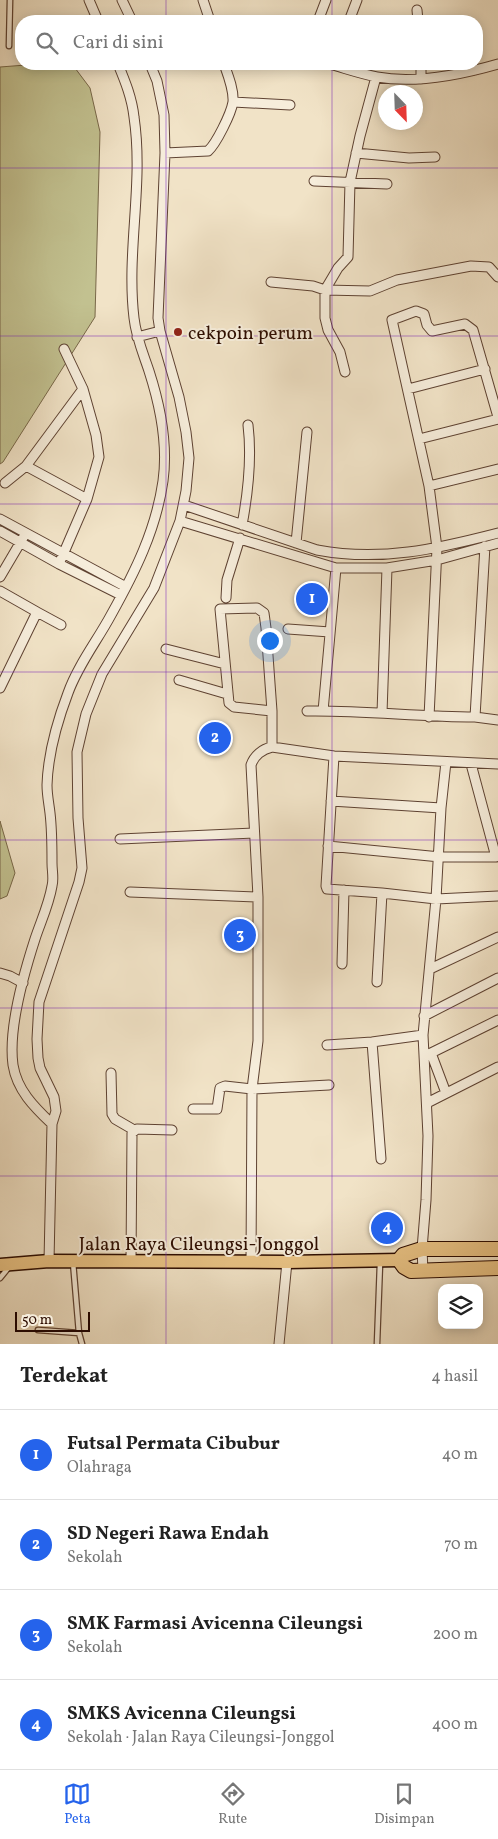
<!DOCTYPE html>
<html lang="id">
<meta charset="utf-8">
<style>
:root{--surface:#fff;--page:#f2f2f2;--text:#222;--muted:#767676;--line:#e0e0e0;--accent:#2563eb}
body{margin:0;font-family:Vollkorn,serif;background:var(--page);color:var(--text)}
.controls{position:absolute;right:15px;bottom:15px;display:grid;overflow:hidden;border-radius:10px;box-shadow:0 2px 12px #0003}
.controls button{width:45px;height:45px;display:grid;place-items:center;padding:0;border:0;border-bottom:1px solid var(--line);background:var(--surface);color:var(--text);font:25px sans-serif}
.compass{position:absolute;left:378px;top:85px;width:45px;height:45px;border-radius:50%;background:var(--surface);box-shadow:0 2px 12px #0003;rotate:157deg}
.scale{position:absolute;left:15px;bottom:12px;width:75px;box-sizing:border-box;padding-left:5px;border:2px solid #2d0d01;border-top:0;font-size:14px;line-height:18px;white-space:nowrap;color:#2d0d01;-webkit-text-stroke:4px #f6eddb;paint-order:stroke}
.you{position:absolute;left:269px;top:640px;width:18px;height:18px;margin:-12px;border:4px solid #fff;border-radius:50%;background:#1a73e8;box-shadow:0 0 0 8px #1a73e833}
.badge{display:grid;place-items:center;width:32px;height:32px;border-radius:50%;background:var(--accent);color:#fff;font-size:16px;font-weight:700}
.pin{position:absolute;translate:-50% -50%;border:2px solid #fff;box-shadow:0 1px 5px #0006}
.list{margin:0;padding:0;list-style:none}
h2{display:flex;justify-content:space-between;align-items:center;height:65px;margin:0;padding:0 20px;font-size:21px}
h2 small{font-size:16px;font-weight:400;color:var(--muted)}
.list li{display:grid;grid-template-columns:32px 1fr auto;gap:15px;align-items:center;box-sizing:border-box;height:90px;padding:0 20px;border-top:1px solid var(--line)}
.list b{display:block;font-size:19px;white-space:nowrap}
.list p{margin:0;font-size:16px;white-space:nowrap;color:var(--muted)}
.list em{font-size:16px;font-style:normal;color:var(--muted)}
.icon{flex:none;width:28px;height:28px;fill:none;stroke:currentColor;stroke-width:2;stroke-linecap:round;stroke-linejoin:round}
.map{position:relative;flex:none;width:498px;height:1344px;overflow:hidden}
.search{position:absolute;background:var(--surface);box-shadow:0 2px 12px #0003;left:15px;right:15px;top:15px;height:55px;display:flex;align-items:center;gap:12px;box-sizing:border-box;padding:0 18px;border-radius:20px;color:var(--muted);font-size:19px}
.sheet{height:425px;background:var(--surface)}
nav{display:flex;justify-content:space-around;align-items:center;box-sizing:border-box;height:70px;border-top:1px solid var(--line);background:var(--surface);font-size:14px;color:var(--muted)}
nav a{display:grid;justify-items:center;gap:2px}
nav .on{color:var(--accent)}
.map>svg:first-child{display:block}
.green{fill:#c2c190;stroke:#786748}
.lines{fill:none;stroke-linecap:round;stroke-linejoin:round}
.service-casing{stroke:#5e4232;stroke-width:7}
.minor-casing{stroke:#5e4232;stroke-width:11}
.primary-casing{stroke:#2d0d01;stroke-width:15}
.trunk-casing{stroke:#2d0d01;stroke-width:16}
.service{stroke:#f6eddb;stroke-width:4.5}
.minor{stroke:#f6eddb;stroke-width:9}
.primary{stroke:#e8c284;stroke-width:12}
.trunk{stroke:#e8c284;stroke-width:14}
.grid{fill:none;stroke:#7b2cbf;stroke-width:1;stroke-opacity:0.55}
.poi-dot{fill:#8f2418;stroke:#f6eddb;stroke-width:2}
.labels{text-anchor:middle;stroke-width:4;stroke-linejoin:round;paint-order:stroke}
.poi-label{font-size:19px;fill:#2d0d01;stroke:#f6eddb;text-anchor:start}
.street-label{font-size:19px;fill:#2d0d01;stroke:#f6eddb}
</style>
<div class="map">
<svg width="498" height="1344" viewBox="0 0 498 1344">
<rect width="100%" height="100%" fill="#f1e3c7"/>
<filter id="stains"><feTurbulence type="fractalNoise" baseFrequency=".004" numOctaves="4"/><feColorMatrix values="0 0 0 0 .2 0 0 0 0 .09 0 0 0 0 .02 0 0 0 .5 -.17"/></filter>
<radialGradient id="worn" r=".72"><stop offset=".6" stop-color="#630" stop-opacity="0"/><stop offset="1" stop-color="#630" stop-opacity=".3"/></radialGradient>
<path class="green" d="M39 64H72L90 88 100 132 95 317 3 462 0 464V67Z
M0 821 15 873 7 896 0 899Z"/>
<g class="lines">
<defs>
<path id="service" d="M9 46 10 0
M73 1262 79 1333 82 1344
M0 1278 9 1267
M38 1330 79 1333
M377 1344 380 1263"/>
<path id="minor" d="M89 0 98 21
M122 0 132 21
M203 0 210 21
M417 10 418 21
M318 21 326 0
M349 21 357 0
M329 64C344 68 361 74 377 77 416 84 460 75 498 64
M421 64V79
M233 102 290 105
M165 153 208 151C216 144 231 114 233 102 234 90 228 75 224 64
M356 153 409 158 435 157
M314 181 387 184
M271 282 313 286 325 290 370 291 397 280 471 266 489 267 498 277
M137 337 160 331
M345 372 340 352 328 330 325 318V290L338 268 348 257 350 182 360 136 376 77
M83 389 26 466 87 499
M408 389 485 369
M419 439 498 419
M5 483 26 466
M429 486 498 469
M184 505 317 550C381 562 436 549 498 533
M0 519 126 587
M180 521 336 568H387L437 560 498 543
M242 525C248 493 252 458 248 425
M0 531 59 564 121 595
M296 543 307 432
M59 564 87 499 99 457 96 435 83 389 64 349
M0 577 23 538
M0 591 37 612
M226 598 227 580 240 538
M288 629 330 632
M166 649 225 664
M179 680 227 694
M0 688 37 612 61 625
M307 711C363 710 419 717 475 717L485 546
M323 711 336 568
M382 713 387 568
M429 717 437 548 429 486 392 320 416 311 424 314 427 325 432 331 465 324 473 330 498 417
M475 717 498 720
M272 747 334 756 498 764
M334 756 326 886 327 889 382 893 436 899 498 896
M331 801 441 808
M120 839 254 833
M328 846 440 857H496L471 764
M130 892 258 897
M342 964 344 890
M430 969 498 937
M0 973 10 976 23 983
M377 982 382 893
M424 1016 498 978
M372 1042 381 1159
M327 1045 372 1042 423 1035
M431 1053 446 1093
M424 1055 431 1053 498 1020
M111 1073 112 1114 115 1119 134 1130
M427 1103 498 1067
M193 1109H217L220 1088 225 1086 252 1089 329 1085
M52 1124C34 1107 17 1090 13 1065 8 1029 24 973 35 939 41 921 49 904 52 886 54 879 52 871 52 863 52 847 52 830 50 813 49 804 47 795 47 785 48 754 57 722 68 693 78 665 97 641 111 615 135 572 156 530 163 481 168 445 160 405 149 371 143 353 136 337 134 318 126 251 144 184 134 117 132 98 125 81 118 64
M49 1261 52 1124 56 1111 54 1097 40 1068 38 1058 37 1039 39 1002 79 882 82 868 78 818 77 752 86 714 102 674 154 588 180 521 186 491 189 458 186 432 179 397 160 331 158 318 165 153 164 115 157 81 150 64
M131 1261 132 1133 137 1129 172 1130
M251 1262 252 1089 258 1041V897L251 765C254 756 262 749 272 747V711L266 628 264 613 257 608 220 609 229 703 234 707 272 711
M423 1271 422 1249 426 1200 428 1136 423 1035 436 899 441 808 446 762
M279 1344 287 1262"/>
<path id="primary" d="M0 1265 49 1261 287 1262 399 1260"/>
<path id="trunk" d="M498 1249H422L403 1255 399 1260 404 1267 411 1271 498 1268"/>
</defs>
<use href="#service" class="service-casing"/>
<use href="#minor" class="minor-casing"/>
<use href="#primary" class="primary-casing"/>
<use href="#trunk" class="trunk-casing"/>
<use href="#service" class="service"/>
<use href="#minor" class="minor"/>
<use href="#primary" class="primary"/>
<use href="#trunk" class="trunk"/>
</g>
<path class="grid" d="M166 0V21M332 0V21M166 64V1344M332 64V1344M0 168H498M0 336H498M0 504H498M0 672H498M0 840H498M0 1008H498M0 1176H498"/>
<circle class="poi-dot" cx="178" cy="332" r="5"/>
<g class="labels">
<g class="poi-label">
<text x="188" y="339">cekpoin perum</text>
</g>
<g class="street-label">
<text x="199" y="1250">Jalan Raya Cileungsi-Jonggol</text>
</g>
</g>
<rect width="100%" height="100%" filter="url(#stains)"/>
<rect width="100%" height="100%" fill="url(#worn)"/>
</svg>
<div class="controls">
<button><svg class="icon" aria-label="layers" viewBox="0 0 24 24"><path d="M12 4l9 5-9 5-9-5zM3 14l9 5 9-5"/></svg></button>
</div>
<svg class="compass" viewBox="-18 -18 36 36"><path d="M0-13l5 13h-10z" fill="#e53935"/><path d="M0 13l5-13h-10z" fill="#767676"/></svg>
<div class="scale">50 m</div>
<div class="you"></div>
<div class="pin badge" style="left:312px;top:599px">1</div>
<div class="pin badge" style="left:215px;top:738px">2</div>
<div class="pin badge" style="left:240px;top:935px">3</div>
<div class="pin badge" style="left:387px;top:1228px">4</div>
<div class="search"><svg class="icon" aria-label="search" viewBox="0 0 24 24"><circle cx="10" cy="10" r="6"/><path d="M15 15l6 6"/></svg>Cari di sini</div>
</div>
<section class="sheet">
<h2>Terdekat<small>4 hasil</small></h2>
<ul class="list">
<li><span class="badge">1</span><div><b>Futsal Permata Cibubur</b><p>Olahraga</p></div><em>40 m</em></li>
<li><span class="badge">2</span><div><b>SD Negeri Rawa Endah</b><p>Sekolah</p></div><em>70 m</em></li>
<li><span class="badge">3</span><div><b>SMK Farmasi Avicenna Cileungsi</b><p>Sekolah</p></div><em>200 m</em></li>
<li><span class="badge">4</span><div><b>SMKS Avicenna Cileungsi</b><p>Sekolah · Jalan Raya Cileungsi-Jonggol</p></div><em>400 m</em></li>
</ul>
</section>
<nav>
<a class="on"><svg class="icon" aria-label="map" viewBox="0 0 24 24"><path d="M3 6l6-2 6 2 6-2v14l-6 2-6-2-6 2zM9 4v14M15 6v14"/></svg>Peta</a>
<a><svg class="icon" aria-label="directions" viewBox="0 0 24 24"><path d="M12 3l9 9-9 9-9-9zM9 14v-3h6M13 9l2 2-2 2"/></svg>Rute</a>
<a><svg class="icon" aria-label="saved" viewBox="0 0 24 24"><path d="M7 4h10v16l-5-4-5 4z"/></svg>Disimpan</a>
</nav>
